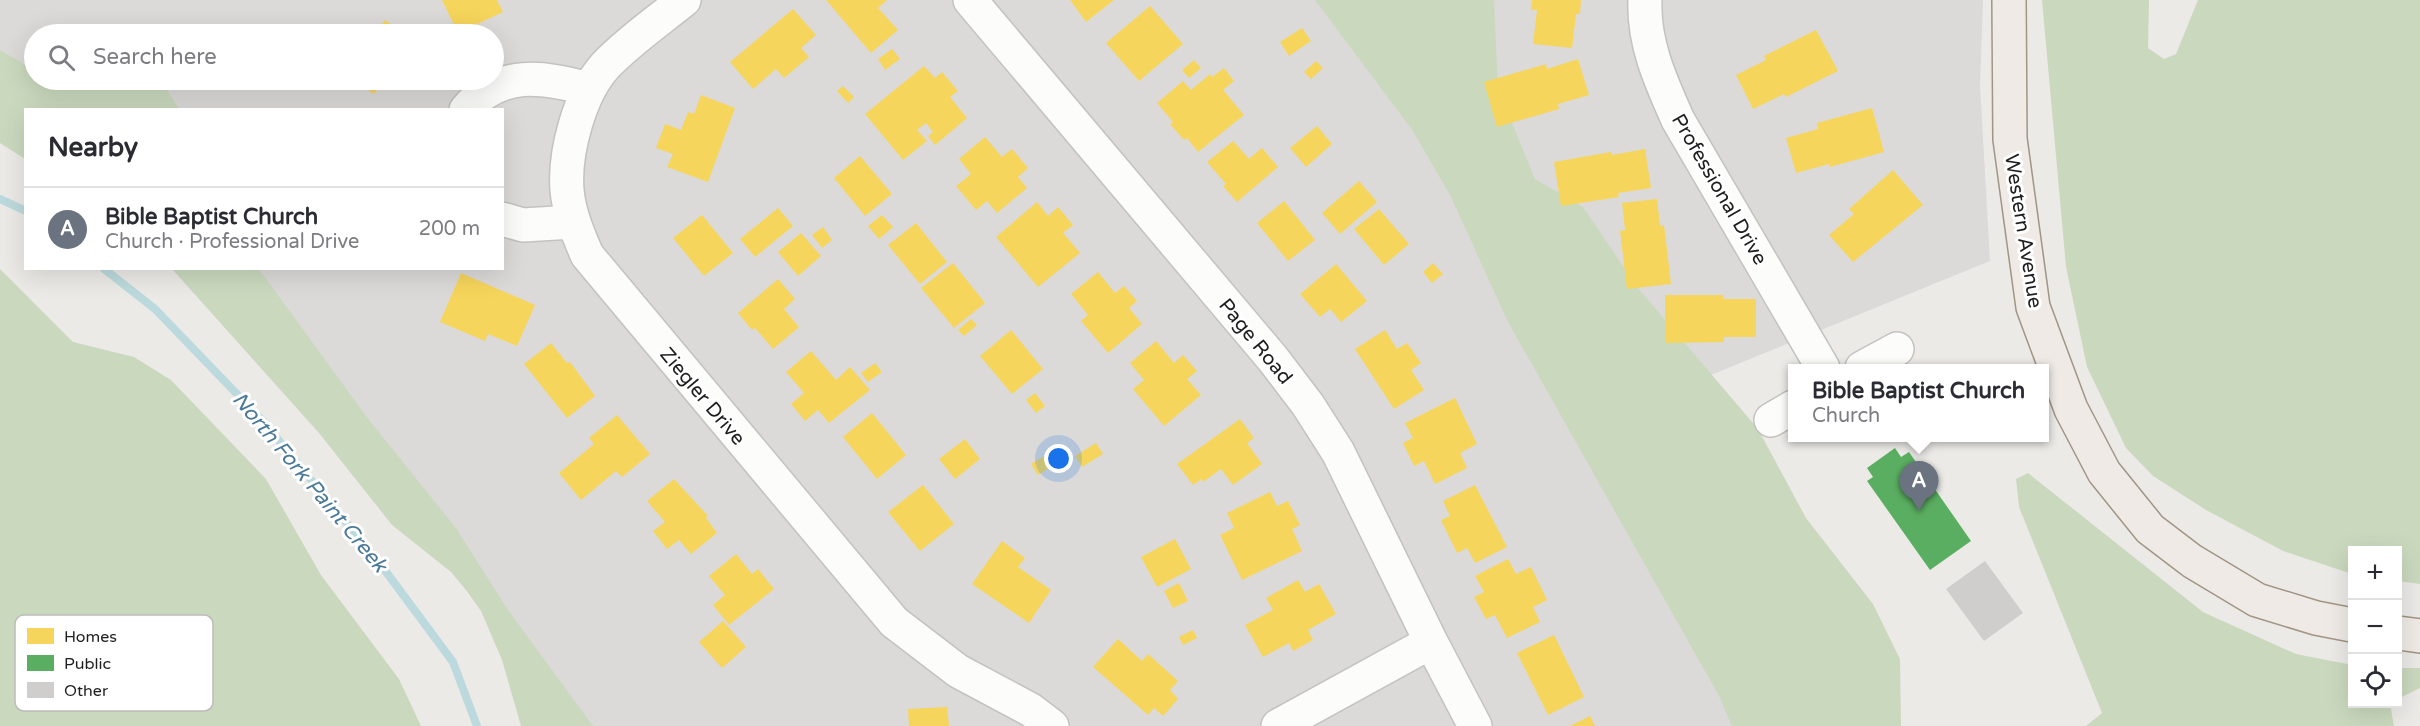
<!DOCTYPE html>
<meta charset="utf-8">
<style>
:root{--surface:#fff;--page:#f7f7f7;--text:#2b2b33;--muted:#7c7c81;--line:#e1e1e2;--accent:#1a73e8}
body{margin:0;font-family:"Varela Round",sans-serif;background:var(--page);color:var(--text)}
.controls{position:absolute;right:18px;bottom:18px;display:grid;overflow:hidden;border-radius:0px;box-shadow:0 6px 24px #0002}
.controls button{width:54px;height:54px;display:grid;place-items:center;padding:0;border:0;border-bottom:2px solid var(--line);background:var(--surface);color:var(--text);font:30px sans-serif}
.you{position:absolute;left:1059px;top:459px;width:21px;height:21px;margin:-15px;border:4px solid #fff;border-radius:50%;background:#1a73e8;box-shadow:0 0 0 9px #1a73e833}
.badge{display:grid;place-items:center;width:39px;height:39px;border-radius:50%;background:var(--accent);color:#fff;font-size:20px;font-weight:700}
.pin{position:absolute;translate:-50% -50px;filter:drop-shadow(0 2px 3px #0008)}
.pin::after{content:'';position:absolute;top:32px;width:21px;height:18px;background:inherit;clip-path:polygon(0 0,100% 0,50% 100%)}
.popup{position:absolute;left:1788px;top:364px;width:261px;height:78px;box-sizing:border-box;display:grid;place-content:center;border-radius:0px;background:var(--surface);filter:drop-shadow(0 2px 4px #0005);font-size:20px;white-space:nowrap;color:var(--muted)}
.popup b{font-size:22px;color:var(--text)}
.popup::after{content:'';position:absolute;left:50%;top:100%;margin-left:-12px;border:12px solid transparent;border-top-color:var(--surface)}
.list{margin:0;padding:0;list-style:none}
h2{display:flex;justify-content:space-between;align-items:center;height:78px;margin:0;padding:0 24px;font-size:26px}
h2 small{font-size:20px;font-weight:400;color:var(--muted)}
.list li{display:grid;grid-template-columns:39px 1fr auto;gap:18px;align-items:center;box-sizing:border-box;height:84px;padding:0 24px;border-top:2px solid var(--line)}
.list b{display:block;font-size:22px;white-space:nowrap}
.list p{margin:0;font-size:20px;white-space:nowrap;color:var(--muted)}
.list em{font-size:20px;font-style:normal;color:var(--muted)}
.icon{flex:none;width:33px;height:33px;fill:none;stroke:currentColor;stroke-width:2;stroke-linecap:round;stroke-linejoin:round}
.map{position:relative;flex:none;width:2420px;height:726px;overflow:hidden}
.search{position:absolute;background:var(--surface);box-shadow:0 6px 24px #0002;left:24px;top:24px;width:480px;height:66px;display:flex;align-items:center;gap:15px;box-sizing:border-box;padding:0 21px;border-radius:33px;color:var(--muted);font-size:22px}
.panel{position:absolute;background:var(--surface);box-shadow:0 6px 24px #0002;left:24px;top:108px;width:480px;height:162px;border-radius:0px}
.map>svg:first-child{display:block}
.residential{fill:#dbdad8;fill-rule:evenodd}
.forest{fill:#cad9be}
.homes{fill:#f6d55c}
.public{fill:#5aae61}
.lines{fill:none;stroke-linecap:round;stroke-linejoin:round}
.stream{stroke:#bcdadd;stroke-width:8}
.building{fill:#d0cecc}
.minor-casing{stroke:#c3c2c1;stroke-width:36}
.major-casing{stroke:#a19585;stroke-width:36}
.minor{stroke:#fcfcfb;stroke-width:33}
.major{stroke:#efeae5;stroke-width:33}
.labels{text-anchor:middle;stroke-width:6;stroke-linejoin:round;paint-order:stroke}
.street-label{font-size:20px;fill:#1e1e1e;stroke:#fff}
.water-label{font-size:21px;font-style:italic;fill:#4a7999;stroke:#fff}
.key{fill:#fff;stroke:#bcbcbc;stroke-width:1.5}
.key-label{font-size:16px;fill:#1e1e1e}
</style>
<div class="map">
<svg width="2420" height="726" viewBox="0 0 2420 726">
<rect width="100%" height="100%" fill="#eceae7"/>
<path class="residential" d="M0 0H1983L1980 85 1990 261 1603 419 1770 726H542L466 560 243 269 502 268V110L48 109 0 81ZM34 34H494V80H34Z"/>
<path class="forest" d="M1315 0H1494L1498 89 1535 179 1583 207 1638 288 1758 429 1806 518 1873 604 1900 659 1901 726H1732L1719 696 1508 322 1451 197 1413 131Z
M2042 0H2149L2148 48 2164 59 2176 54 2198 0H2420V584L2398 581V550H2352V574L2283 551 2206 510 2153 476 2126 448 2087 367 2066 267Z
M0 50 34 70V80H51L93 87 110 80H161L179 109 26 110 25 159 0 143Z
M0 269 73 342 134 357 171 380 266 479 321 575 399 679 421 726H0Z
M172 269H259L366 416 456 528 508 610 593 726H521L502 660 481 611 466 590 451 572 392 525 319 433Z
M2028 473 2203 612 2296 654 2352 665V704H2390L2394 726H2086L2102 713 2019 507 2016 479Z
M2398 668H2420V688L2398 699Z"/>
<path class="homes" d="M442 0H497L503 12 458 33Z
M826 0H887L878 8 898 30 871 53Z
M1070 0H1114L1086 22Z
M1532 0H1581L1580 14H1576L1572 48 1533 44 1537 10H1531Z
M1150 6 1183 44 1139 81 1106 43Z
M793 9 816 35 801 48 809 57 784 78 776 69 753 89 730 62Z
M385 20 406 34H375Z
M1302 28 1311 41 1289 56 1280 42Z
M1816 30 1838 71 1786 97 1784 94 1753 109 1736 75 1766 60 1764 56Z
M892 49 900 59 885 70 878 59Z
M1578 59 1589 95 1558 104 1559 109 1497 127 1484 82 1546 64 1547 69Z
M1194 60 1201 68 1189 78 1182 70Z
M1316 61 1323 68 1311 79 1304 72Z
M924 66 935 78 942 72 958 91 950 97 967 118 935 145 928 136 933 132 926 123 917 130 927 141 903 160 865 114Z
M1224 68 1234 81 1223 90 1244 115 1198 152 1187 138 1184 140 1170 124 1173 122 1157 103 1183 81 1191 90 1210 74 1212 77Z
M354 80H383L374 94Z
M843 86 854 97 848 103 837 91Z
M701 95 735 108 708 182 667 167 673 154 656 148 665 124 681 130 688 112 694 114Z
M1872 108 1884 152 1830 167 1829 164 1796 173 1786 138 1818 129 1817 123Z
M1317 126 1332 144 1306 167 1290 148Z
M985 137 1002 157 1012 149 1028 168 1018 177 1027 188 997 213 987 201 976 210 956 186 971 174 959 159Z
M1233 141 1249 159 1262 148 1278 167 1237 202 1223 186 1226 184 1207 162Z
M1645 149 1651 188 1618 193 1619 197 1561 206 1554 162 1611 152 1612 155Z
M860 156 892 194 865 216 834 178Z
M1893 170 1923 205 1853 262 1829 235 1854 214 1849 209Z
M1359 181 1377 202 1340 234 1322 213Z
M1657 199 1660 226 1664 225 1671 284 1627 289 1620 231 1625 230 1622 203Z
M1284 201 1315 240 1288 261 1257 223Z
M1037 202 1048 216 1058 207 1073 225 1063 233 1080 253 1038 287 996 237Z
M778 208 793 226 755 257 740 239Z
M1379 209 1409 244 1384 265 1354 229Z
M702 215 733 253 704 276 673 238Z
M882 215 893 227 879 239 868 226Z
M916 223 947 262 920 284 888 245Z
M823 227 832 240 822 248 812 235Z
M801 233 821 256 798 276 778 252Z
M953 263 985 303 954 328 921 288Z
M1433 263 1443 274 1432 283 1423 272Z
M1336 264 1367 301 1341 322 1330 309 1320 317 1300 294Z
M1098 272 1115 293 1124 286 1137 301 1129 308 1142 324 1108 353 1081 321 1088 315 1071 294Z
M461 273 535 305 517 346 488 334 485 341 440 322Z
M778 279 795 299 784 309 799 327 773 349 755 328 752 330 738 313Z
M1665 295H1723V299H1756V337H1724V342L1665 343Z
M971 319 977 325 964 336 958 330Z
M1011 330 1043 369 1012 394 980 356Z
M1385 330 1397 349 1407 343 1421 363 1411 370 1424 390 1394 409 1355 349Z
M1156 341 1174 363 1183 355 1197 371 1187 379 1201 395 1164 426 1133 389 1144 380 1130 363Z
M551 343 567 363 570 362 595 396 567 418 524 364Z
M811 351 836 380 850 367 870 390 829 423 818 410 805 421 791 404 804 393 786 372Z
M875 363 882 372 868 382 861 373Z
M1035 393 1045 406 1036 413 1026 400Z
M1455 398 1477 444 1460 453 1467 468 1435 484 1424 461 1414 466 1403 443 1413 438 1405 423Z
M872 413 906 455 877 479 843 437Z
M617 415 650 454 622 477 616 471 581 500 559 473 594 444 589 438Z
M1240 419 1254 438 1247 443 1262 464 1233 485 1221 469 1203 482 1202 479 1193 485 1177 464Z
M965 439 980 459 955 479 939 459Z
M1096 443 1103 454 1082 467 1075 456Z
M1044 456 1051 467 1038 475 1031 464Z
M674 479 708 516 706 518 717 533 691 554 679 540 667 549 653 531 665 522 647 501Z
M923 485 954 524 920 551 888 512Z
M1475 485 1507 547 1475 563 1467 548 1457 553 1441 520 1450 516 1443 501Z
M1270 492 1277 506 1288 501 1300 525 1292 529 1302 551 1242 580 1220 535 1234 528 1227 513Z
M1175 539 1191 569 1157 587 1141 557Z
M1002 541 1025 558 1018 567 1051 590 1029 623 972 584Z
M736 554 752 574 758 569 774 589 729 625 713 605 725 595 709 576Z
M1508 559 1516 574 1531 567 1547 600 1533 607 1540 622 1507 638 1495 615 1486 619 1474 597 1484 592 1475 576Z
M1298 580 1305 592 1319 584 1336 614 1308 630 1313 640 1293 651 1289 643 1263 657 1245 625 1273 610 1266 598Z
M1179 583 1188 601 1173 608 1164 591Z
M723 621 746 647 722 668 699 642Z
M1193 630 1197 638 1183 645 1179 637Z
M1554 635 1584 697 1548 715 1517 653Z
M1118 639 1142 661 1148 654 1178 681 1170 690 1178 699 1163 716 1154 708 1148 715 1093 667Z
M947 707 949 726H909L908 709Z
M1590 716 1595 726H1570Z"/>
<path class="public" d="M1895 448 1901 457 1909 452 1971 541 1930 570 1867 481 1873 477 1867 468Z"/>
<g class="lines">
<path class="stream" d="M0 199 26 211
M103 268 155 309 263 421 381 565 453 662 477 726"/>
</g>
<path class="building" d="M1985 561 2023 613 1984 641 1946 589Z"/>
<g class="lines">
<defs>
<path id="minor" d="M684 0C658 21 629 41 606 65 580 93 564 152 567 190 569 213 578 234 587 255L894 622 958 671 1031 710 1052 726
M970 0 1273 359 1308 405 1338 452 1431 642 1475 726
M1645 0C1643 43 1661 82 1678 120L1823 368
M466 110C500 69 543 77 589 89
M502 219 523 225 573 222
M1862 368 1897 349
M1771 420 1793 407
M1278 726 1431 642"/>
<path id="major" d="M2009 0 2010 139 2033 307 2071 409 2104 472 2150 529 2192 561 2257 600 2316 618 2352 625
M2398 633 2420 636"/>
</defs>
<use href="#minor" class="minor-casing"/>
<use href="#major" class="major-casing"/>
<use href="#minor" class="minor"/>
<use href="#major" class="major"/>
</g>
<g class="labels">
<g class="street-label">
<text transform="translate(1720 189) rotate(60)" y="7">Professional Drive</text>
<text transform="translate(2024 231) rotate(81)" y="7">Western Avenue</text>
<text transform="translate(1256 341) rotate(51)" y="7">Page Road</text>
<text transform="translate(703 396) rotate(50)" y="7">Ziegler Drive</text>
</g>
<g class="water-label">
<text transform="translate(310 482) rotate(50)" y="7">North Fork Paint Creek</text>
</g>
</g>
<rect x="15" y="615" width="198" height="96" rx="9" class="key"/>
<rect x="27" y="628" width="27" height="16" fill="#f6d55c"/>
<rect x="27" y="655" width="27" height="16" fill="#5aae61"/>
<rect x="27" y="682" width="27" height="16" fill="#d0cecc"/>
<g class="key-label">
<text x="64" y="642">Homes</text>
<text x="64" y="669">Public</text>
<text x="64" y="696">Other</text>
</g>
</svg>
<div class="controls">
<button>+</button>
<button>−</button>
<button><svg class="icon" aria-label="locate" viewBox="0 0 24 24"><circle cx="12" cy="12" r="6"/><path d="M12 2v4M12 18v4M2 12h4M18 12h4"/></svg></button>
</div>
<div class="you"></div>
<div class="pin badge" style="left:1919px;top:511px;background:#6b7280">A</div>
<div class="popup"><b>Bible Baptist Church</b>Church</div>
<div class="search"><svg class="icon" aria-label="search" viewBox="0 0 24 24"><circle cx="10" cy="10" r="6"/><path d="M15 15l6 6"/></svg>Search here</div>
<section class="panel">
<h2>Nearby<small></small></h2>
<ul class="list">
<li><span class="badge" style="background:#6b7280">A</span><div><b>Bible Baptist Church</b><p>Church · Professional Drive</p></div><em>200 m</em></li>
</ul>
</section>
</div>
